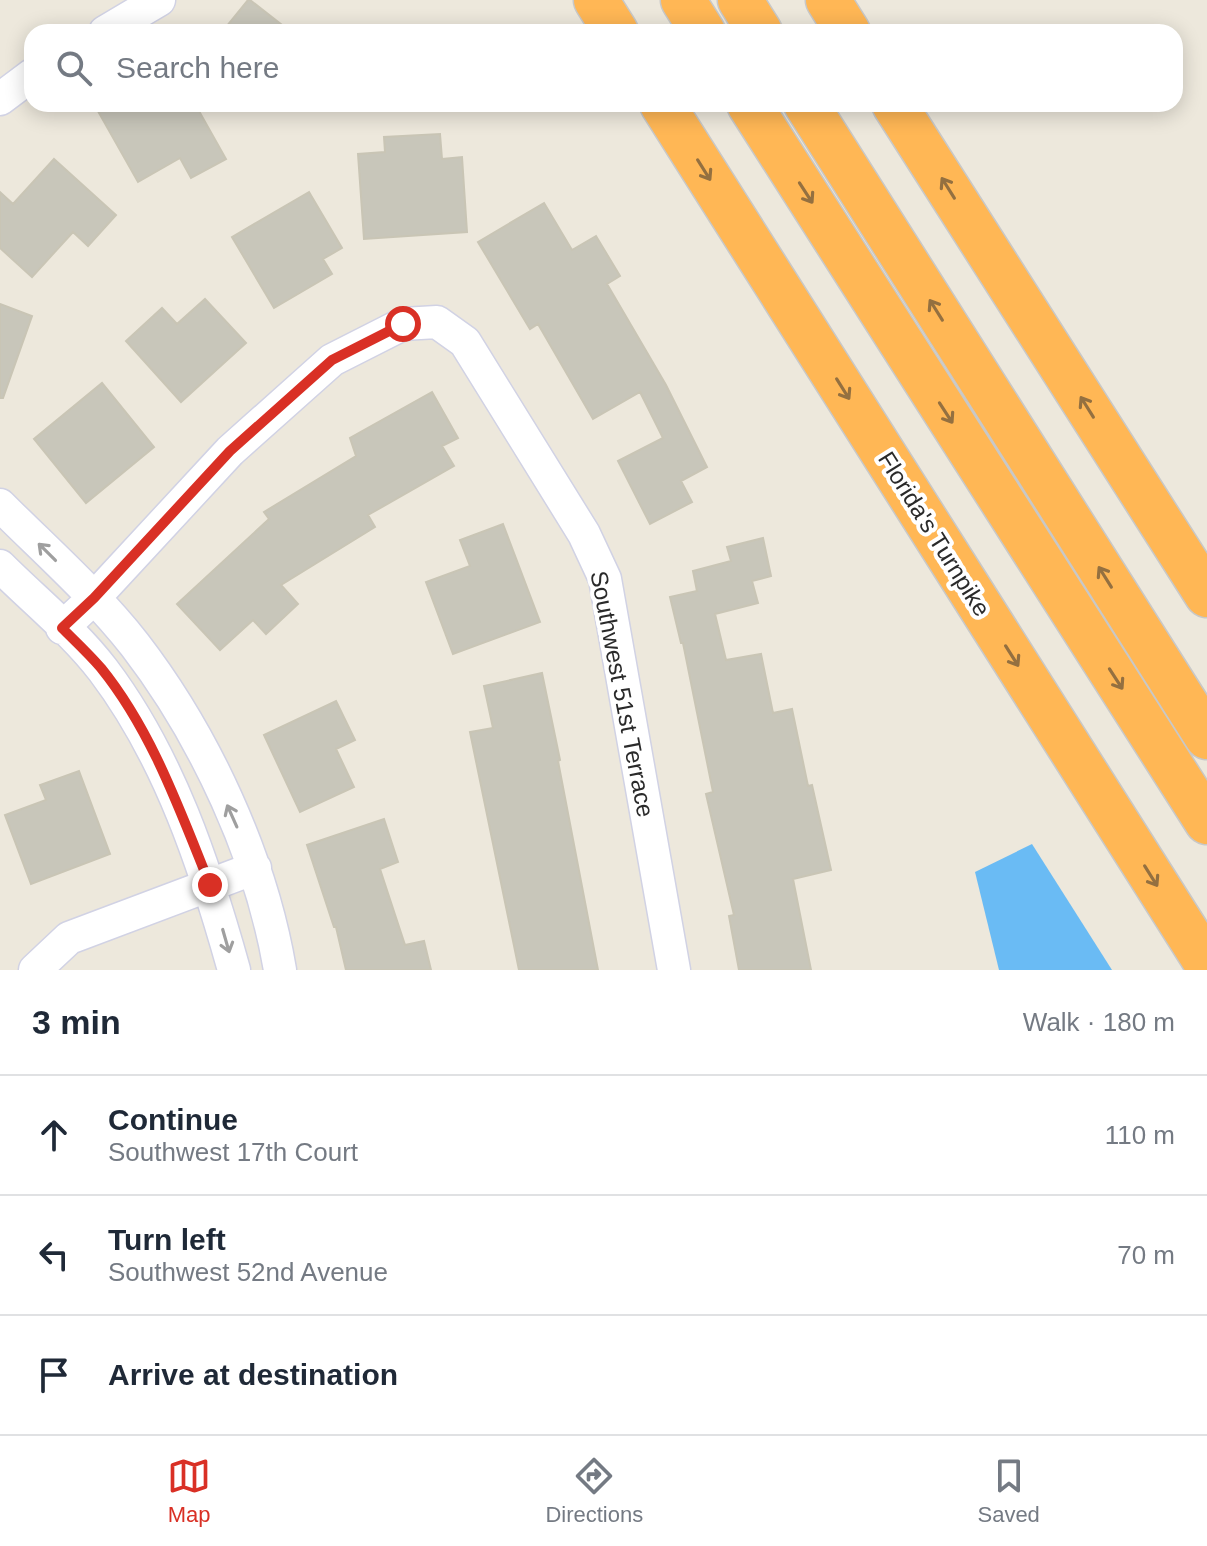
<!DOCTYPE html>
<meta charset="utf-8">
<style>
:root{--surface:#fff;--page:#f2f2f3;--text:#1f2937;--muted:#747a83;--line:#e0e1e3;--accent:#d93025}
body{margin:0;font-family:Helvetica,sans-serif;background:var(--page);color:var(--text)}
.stop{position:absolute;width:24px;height:24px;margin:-18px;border:6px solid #d93025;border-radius:50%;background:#fff}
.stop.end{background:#d93025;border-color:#fff;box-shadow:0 2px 8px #0008}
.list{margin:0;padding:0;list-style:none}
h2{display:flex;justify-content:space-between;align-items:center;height:104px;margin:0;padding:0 32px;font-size:34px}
h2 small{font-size:26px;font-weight:400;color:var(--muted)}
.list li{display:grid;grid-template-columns:52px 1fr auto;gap:24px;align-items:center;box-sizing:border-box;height:120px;padding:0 32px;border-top:2px solid var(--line)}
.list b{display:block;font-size:30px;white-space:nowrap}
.list p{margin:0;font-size:26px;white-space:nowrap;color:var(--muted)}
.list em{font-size:26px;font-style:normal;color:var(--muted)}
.icon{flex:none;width:44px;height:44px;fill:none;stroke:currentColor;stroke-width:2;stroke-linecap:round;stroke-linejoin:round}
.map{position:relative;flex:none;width:1207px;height:970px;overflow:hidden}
.search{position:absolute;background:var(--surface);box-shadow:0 4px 20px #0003;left:24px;right:24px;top:24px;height:88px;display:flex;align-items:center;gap:20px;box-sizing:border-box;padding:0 28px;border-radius:24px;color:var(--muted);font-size:30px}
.sheet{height:464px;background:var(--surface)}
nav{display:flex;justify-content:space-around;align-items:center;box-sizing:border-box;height:112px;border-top:2px solid var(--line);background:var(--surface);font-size:22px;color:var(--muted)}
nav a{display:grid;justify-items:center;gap:4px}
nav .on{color:var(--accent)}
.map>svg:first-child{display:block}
.water{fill:#6abbf4}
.building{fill:#c8c6ba;stroke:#c9c5b5;stroke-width:2}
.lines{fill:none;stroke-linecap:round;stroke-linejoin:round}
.minor-casing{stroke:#d1d2e4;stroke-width:35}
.highway-casing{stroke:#c8c8c8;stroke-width:47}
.minor{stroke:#fff;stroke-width:32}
.highway{stroke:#ffb755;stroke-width:44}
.oneway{stroke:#947040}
.oneway2{stroke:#9f9f9f}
.route{stroke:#d93025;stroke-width:10}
.labels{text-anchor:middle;stroke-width:8;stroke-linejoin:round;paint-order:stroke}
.street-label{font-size:24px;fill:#2a2a2a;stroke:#fff}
</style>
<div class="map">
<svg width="1207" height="970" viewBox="0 0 1207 970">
<rect width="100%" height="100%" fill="#ede8dc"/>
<path class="water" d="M1032 844 1112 970H999L975 872Z"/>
<path class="building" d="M248 0H250L291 32H222Z
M94 104H195L226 159 191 178 180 158 138 182Z
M440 134 442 159 462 157 467 232 364 239 358 154 385 152 384 137Z
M54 159 116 215 88 246 73 232 32 277 0 248V192L13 204Z
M309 192 342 248 323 259 332 274 274 308 232 237Z
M544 203 572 250 596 236 620 276 607 284 666 385 707 467 681 481 692 502 650 524 618 461 663 438 640 392 593 419 538 324 530 329 478 242Z
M205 299 246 343 181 402 126 341 162 308 177 324Z
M0 304 32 316 3 398H0Z
M102 383 154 447 86 503 34 439Z
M432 392 458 438 442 446 454 466 368 515 375 527 281 585 298 604 266 634 253 620 220 650 177 604 269 519 264 512 356 456 350 438Z
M503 524 540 622 453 654 426 582 470 566 460 540Z
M763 538 771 576 752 581 758 603 715 614 726 660 761 654 773 713 792 709 808 786 812 785 831 870 793 879 811 970H739L729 916 734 915 706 794 713 792 683 643H681L670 597 697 591 693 571 731 561 727 547Z
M542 673 560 760 558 761 598 970H519L470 732 493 728 484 686Z
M336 701 355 740 336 749 354 787 300 812 264 735Z
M79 771 110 854 31 884 5 815 46 800 40 785Z
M384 819 398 862 380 869 405 945 424 941 431 970H346L336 927H334L307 845Z"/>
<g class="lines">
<defs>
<path id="minor" d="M105 32 159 0
M0 99 32 75
M0 505C46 551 95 594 135 645 205 736 261 857 280 970
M0 566C34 600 74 632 103 670 169 757 205 866 234 970
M62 628 94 598 230 451 332 360 403 324 437 322 465 342 584 534 605 579 674 970
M35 970 69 938 255 868"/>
<path id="highway" d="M596 0 616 32
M683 0 703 32
M740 0 760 32
M828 0 848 32
M662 104 1207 964
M749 104 1207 822
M806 104 1207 737
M894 104 1207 595"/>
</defs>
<use href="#minor" class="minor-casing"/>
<use href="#highway" class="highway-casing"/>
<use href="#minor" class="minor"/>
<use href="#highway" class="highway"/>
</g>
<defs><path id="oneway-shaft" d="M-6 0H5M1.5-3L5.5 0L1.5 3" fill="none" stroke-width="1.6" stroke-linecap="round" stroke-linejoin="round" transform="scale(2)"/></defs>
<g class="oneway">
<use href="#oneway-shaft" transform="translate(704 170) rotate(58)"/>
<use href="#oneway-shaft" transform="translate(948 188) rotate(-122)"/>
<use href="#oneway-shaft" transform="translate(806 193) rotate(57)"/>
<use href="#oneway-shaft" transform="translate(936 310) rotate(-122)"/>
<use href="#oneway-shaft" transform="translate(843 389) rotate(58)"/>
<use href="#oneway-shaft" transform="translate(1087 407) rotate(-122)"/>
<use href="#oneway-shaft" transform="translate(946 413) rotate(57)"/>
<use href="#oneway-shaft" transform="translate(1105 577) rotate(-122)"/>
<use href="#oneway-shaft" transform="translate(1012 656) rotate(58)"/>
<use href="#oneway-shaft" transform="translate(1116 679) rotate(57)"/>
<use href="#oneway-shaft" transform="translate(1151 876) rotate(58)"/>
</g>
<g class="oneway2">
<use href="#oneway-shaft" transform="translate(47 552) rotate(-135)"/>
<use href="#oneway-shaft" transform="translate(232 816) rotate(-114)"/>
<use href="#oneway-shaft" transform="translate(226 941) rotate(74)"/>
</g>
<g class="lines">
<path class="route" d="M210 885C180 811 152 731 101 668 89 654 75 641 62 628L94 598 230 451 332 360 403 324"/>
</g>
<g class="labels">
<g class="street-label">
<text transform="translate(934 534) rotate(58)" y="8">Florida's Turnpike</text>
<text transform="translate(622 694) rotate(79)" y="8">Southwest 51st Terrace</text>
</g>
</g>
</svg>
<div class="stop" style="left:403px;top:324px"></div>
<div class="stop end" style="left:210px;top:885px"></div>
<div class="search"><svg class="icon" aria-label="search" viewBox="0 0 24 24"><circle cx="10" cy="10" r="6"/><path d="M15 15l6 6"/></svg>Search here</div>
</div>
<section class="sheet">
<h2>3 min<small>Walk · 180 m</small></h2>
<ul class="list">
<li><svg class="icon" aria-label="ahead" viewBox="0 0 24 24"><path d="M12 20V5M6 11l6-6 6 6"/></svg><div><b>Continue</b><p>Southwest 17th Court</p></div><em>110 m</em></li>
<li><svg class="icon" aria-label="left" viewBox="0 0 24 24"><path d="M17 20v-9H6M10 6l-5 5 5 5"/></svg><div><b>Turn left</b><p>Southwest 52nd Avenue</p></div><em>70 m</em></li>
<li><svg class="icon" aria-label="arrive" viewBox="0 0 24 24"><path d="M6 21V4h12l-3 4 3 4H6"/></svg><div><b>Arrive at destination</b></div></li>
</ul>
</section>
<nav>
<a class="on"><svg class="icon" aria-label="map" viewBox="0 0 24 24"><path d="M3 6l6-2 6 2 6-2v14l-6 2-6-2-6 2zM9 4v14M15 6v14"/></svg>Map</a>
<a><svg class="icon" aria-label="directions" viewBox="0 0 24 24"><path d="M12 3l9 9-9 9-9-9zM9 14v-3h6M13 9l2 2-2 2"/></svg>Directions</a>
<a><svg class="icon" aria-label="saved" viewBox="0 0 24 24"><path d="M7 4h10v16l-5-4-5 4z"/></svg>Saved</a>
</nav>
